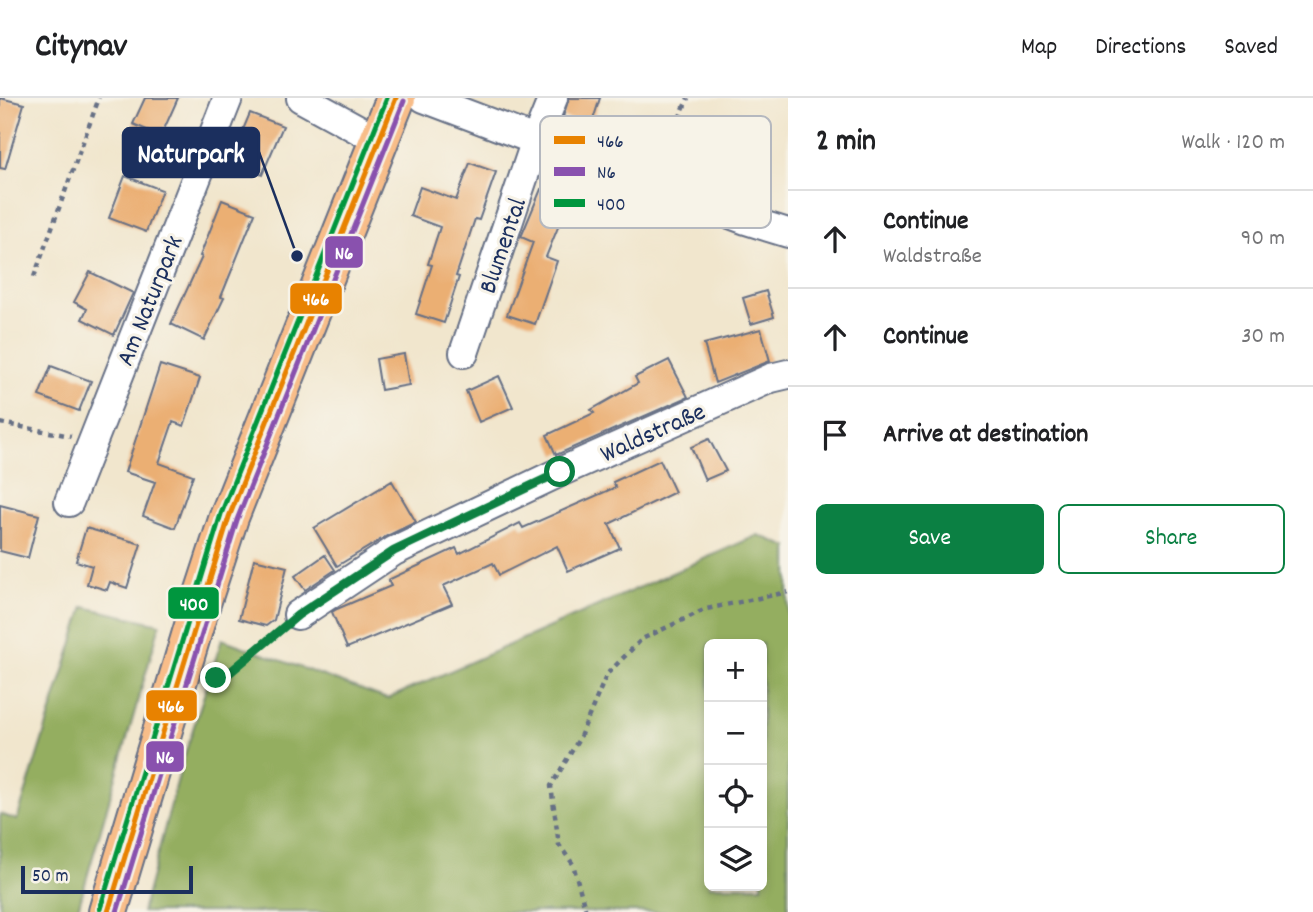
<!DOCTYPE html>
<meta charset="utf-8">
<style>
:root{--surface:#fff;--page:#f2f2f2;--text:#202124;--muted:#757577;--line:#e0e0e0;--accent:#0b8043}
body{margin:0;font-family:Dekko,sans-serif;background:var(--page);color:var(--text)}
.controls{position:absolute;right:21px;bottom:21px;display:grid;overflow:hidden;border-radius:10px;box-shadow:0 4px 10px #0003}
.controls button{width:63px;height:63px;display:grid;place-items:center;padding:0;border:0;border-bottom:2px solid var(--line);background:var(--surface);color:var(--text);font:35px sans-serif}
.scale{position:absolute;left:21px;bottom:18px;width:172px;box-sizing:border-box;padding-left:7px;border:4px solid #1b2f5e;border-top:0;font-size:19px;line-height:24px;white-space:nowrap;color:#1b2f5e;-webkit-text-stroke:5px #f7f3e8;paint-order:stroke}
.stop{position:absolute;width:21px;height:21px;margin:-16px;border:5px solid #0b8043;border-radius:50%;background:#fff}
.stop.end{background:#0b8043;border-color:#fff;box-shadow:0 2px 7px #0008}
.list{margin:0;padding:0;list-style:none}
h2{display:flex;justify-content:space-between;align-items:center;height:91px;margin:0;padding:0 28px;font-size:30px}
h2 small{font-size:23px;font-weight:400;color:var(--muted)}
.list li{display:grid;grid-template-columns:46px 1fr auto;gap:21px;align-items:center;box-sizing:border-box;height:98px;padding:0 28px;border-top:2px solid var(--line)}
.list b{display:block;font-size:26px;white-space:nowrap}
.list p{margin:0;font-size:23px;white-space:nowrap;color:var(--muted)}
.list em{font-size:23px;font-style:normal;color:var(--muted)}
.actions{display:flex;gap:14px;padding:21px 28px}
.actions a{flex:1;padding:16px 0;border:2px solid var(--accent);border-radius:10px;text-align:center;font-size:24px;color:var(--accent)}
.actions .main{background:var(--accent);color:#fff}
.icon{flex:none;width:38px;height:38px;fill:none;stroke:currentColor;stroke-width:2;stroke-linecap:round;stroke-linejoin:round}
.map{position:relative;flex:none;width:788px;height:814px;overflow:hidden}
header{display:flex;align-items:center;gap:42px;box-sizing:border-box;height:98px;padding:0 35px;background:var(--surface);border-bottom:2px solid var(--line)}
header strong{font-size:33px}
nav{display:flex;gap:38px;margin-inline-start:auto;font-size:24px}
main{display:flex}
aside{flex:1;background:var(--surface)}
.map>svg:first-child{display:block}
.forest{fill:#94ae60;stroke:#586e5f;stroke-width:2;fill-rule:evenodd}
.building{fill:#ebaf73}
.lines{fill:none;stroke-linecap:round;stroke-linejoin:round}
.minor-casing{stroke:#666f85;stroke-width:32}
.primary-casing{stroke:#666f85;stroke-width:42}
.path{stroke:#666f85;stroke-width:4.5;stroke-dasharray:5 5;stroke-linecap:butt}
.minor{stroke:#fff;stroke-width:28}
.primary{stroke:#f8bd89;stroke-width:38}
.bus-1-casing{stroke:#f7f3e8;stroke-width:10}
.bus-2-casing{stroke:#f7f3e8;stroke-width:10}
.bus-3-casing{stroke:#f7f3e8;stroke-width:10}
.bus-1{stroke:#e88200;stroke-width:5}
.bus-2{stroke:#8951ae;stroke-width:5}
.bus-3{stroke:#00963e;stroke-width:5}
.route{stroke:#0b8043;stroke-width:9}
.labels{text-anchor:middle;stroke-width:6;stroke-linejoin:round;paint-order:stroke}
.street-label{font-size:26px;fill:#1b2f5e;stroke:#f7f3e8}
.key{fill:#f7f3e8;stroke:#b5b8bf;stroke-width:2}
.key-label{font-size:19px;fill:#1b2f5e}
.leader{fill:none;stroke:#1b2f5e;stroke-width:2.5}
.callout-dot{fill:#1b2f5e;stroke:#f7f3e8;stroke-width:2.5}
.callout{fill:#1b2f5e;stroke:#1b2f5e;stroke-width:2.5}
.callout-label{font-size:28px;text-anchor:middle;font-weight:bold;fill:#fff}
.line-badge{stroke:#f7f3e8;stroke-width:2.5}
.badge-label{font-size:19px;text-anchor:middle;font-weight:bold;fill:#fff}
</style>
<header>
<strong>Citynav</strong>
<nav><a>Map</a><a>Directions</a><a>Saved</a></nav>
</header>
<main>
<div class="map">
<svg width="788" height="814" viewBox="0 0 788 814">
<rect width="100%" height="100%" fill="#f7f3e8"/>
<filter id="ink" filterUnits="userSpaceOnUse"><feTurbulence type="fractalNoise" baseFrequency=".0143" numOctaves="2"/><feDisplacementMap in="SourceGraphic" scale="14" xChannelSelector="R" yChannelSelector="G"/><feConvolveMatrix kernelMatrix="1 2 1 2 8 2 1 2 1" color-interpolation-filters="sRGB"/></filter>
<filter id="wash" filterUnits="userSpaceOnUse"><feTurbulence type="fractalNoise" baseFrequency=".00686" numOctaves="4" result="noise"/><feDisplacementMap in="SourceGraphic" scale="28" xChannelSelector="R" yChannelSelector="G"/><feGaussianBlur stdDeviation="1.57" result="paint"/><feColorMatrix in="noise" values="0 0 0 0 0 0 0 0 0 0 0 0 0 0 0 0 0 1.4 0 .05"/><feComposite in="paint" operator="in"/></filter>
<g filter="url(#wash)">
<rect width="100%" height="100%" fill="#f1e6cd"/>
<path class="forest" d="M758 437 788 449V814H142L183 662 222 541 387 601ZM762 546V788H709V546Z
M84 509 160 526 77 814H0V716L17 722Z"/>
<g id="blocks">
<path class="building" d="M0 0 24 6 5 71 0 70Z
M145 0H178L161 38 133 26Z
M569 0H600L591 28 563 19Z
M250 15 283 28 262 77 230 63Z
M470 65 496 74 479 122 475 121 456 178 459 179 444 225 416 216 432 167 428 166 440 129 410 118 420 89 456 102Z
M125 78 162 92 146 134 109 120Z
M541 91 569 102 546 159 557 163 535 226 507 217 533 144 521 139Z
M222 102 255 115 221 199 224 200 204 242 171 226 202 159 200 158Z
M90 174 133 195 114 237 82 221 87 211 74 204Z
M766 193 774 219 751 226 743 200Z
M761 231 770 263 715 285 704 246Z
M404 256 409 287 381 292 376 261Z
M669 262 688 299 556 357 547 337 594 315 591 312 638 285 635 279Z
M160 267 200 280 184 328 173 324 159 365 193 377 175 430 143 418 155 384 125 374Z
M51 268 91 283 79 313 39 298Z
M499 278 513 309 479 324 466 293Z
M709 341 726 373 705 382 691 349Z
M660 362 675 394 609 426 620 450 568 473 557 448 499 477 493 465 443 488 452 506 347 550 332 514 337 511 391 488 388 482 456 450 459 456 520 425 523 430 616 389 613 384Z
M392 383 416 424 387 438 337 468 314 430Z
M0 407 39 417 28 460 0 453Z
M86 430 141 446 127 490 110 484 107 492 87 486 92 468 76 463Z
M325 457 335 472 305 492 295 478Z
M254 461 287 469 274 522 266 528 239 521Z"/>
</g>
</g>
<g filter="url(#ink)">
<use href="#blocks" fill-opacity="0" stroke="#666f85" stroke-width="2"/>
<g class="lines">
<defs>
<path id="minor" d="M301 0 378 42
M424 0 746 122 788 135
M464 255 536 42 553 0
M69 404 228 0
M298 517 394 453 560 374 771 280 788 276"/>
<path id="primary" d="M108 814 200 508 229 419 396 0"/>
</defs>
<use href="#minor" class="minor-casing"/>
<use href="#primary" class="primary-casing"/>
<path class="path" d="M659 66 688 0
M34 179 99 0
M0 325 71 338
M210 580C231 582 263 544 281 530
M586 814 573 766 559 747 551 688 579 641 607 576 642 541 706 511 788 494"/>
<use href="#minor" class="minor"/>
<use href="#primary" class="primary"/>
<defs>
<path id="bus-1" d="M108 814 229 419 396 0"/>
<path id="bus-2" d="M117 814 237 422 404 3"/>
<path id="bus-3" d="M100 811 221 416 387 0"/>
</defs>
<use href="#bus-1" class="bus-1-casing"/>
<use href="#bus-2" class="bus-2-casing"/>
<use href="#bus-3" class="bus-3-casing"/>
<use href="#bus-1" class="bus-1"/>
<use href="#bus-2" class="bus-2"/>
<use href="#bus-3" class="bus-3"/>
</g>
</g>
<g class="lines" filter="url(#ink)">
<path class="route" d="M216 580 228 576 298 517 394 453 560 374"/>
</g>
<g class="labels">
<g class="street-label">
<text transform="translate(501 147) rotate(-71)" y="9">Blumental</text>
<text transform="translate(148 202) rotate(-68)" y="9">Am Naturpark</text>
<text transform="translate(652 333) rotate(-24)" y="9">Waldstraße</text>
</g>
</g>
<rect x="540" y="18" width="231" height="112" rx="10" class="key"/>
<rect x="554" y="38" width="31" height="8" fill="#e88200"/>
<rect x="554" y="69" width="31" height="9" fill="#8951ae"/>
<rect x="554" y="101" width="31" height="8" fill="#00963e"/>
<g class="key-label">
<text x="597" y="49">466</text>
<text x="597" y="80">N6</text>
<text x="597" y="112">400</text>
</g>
<path class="leader" d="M297 158L259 54"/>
<circle class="callout-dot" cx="297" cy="158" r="7"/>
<rect class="callout" x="123" y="30" width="136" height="49" rx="7"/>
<g class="callout-label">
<text x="191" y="64">Naturpark</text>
</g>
<g class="line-badge">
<rect x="324" y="137" width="40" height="34" rx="7" fill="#8951ae"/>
<rect x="289" y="184" width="54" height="33" rx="7" fill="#e88200"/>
<rect x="167" y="488" width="53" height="34" rx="7" fill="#00963e"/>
<rect x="145" y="591" width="53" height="33" rx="7" fill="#e88200"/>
<rect x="145" y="642" width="40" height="33" rx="7" fill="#8951ae"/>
</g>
<g class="badge-label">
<text x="344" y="161">N6</text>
<text x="316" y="207">466</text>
<text x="194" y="512">400</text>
<text x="171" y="614">466</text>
<text x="165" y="665">N6</text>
</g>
</svg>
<div class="controls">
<button>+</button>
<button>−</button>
<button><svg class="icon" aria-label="locate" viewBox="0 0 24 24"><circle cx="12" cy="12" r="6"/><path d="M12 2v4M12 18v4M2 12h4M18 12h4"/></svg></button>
<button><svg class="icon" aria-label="layers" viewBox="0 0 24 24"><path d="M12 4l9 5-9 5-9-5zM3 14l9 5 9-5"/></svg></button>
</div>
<div class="scale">50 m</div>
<div class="stop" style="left:560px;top:374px"></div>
<div class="stop end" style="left:216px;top:580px"></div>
</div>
<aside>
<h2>2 min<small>Walk · 120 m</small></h2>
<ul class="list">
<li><svg class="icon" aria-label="ahead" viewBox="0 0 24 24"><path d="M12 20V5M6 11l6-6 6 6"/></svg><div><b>Continue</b><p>Waldstraße</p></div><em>90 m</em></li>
<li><svg class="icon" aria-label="ahead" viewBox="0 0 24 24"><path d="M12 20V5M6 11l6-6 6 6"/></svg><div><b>Continue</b></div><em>30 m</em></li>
<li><svg class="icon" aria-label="arrive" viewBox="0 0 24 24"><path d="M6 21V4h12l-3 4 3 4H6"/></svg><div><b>Arrive at destination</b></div></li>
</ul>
<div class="actions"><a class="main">Save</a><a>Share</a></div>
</aside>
</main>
